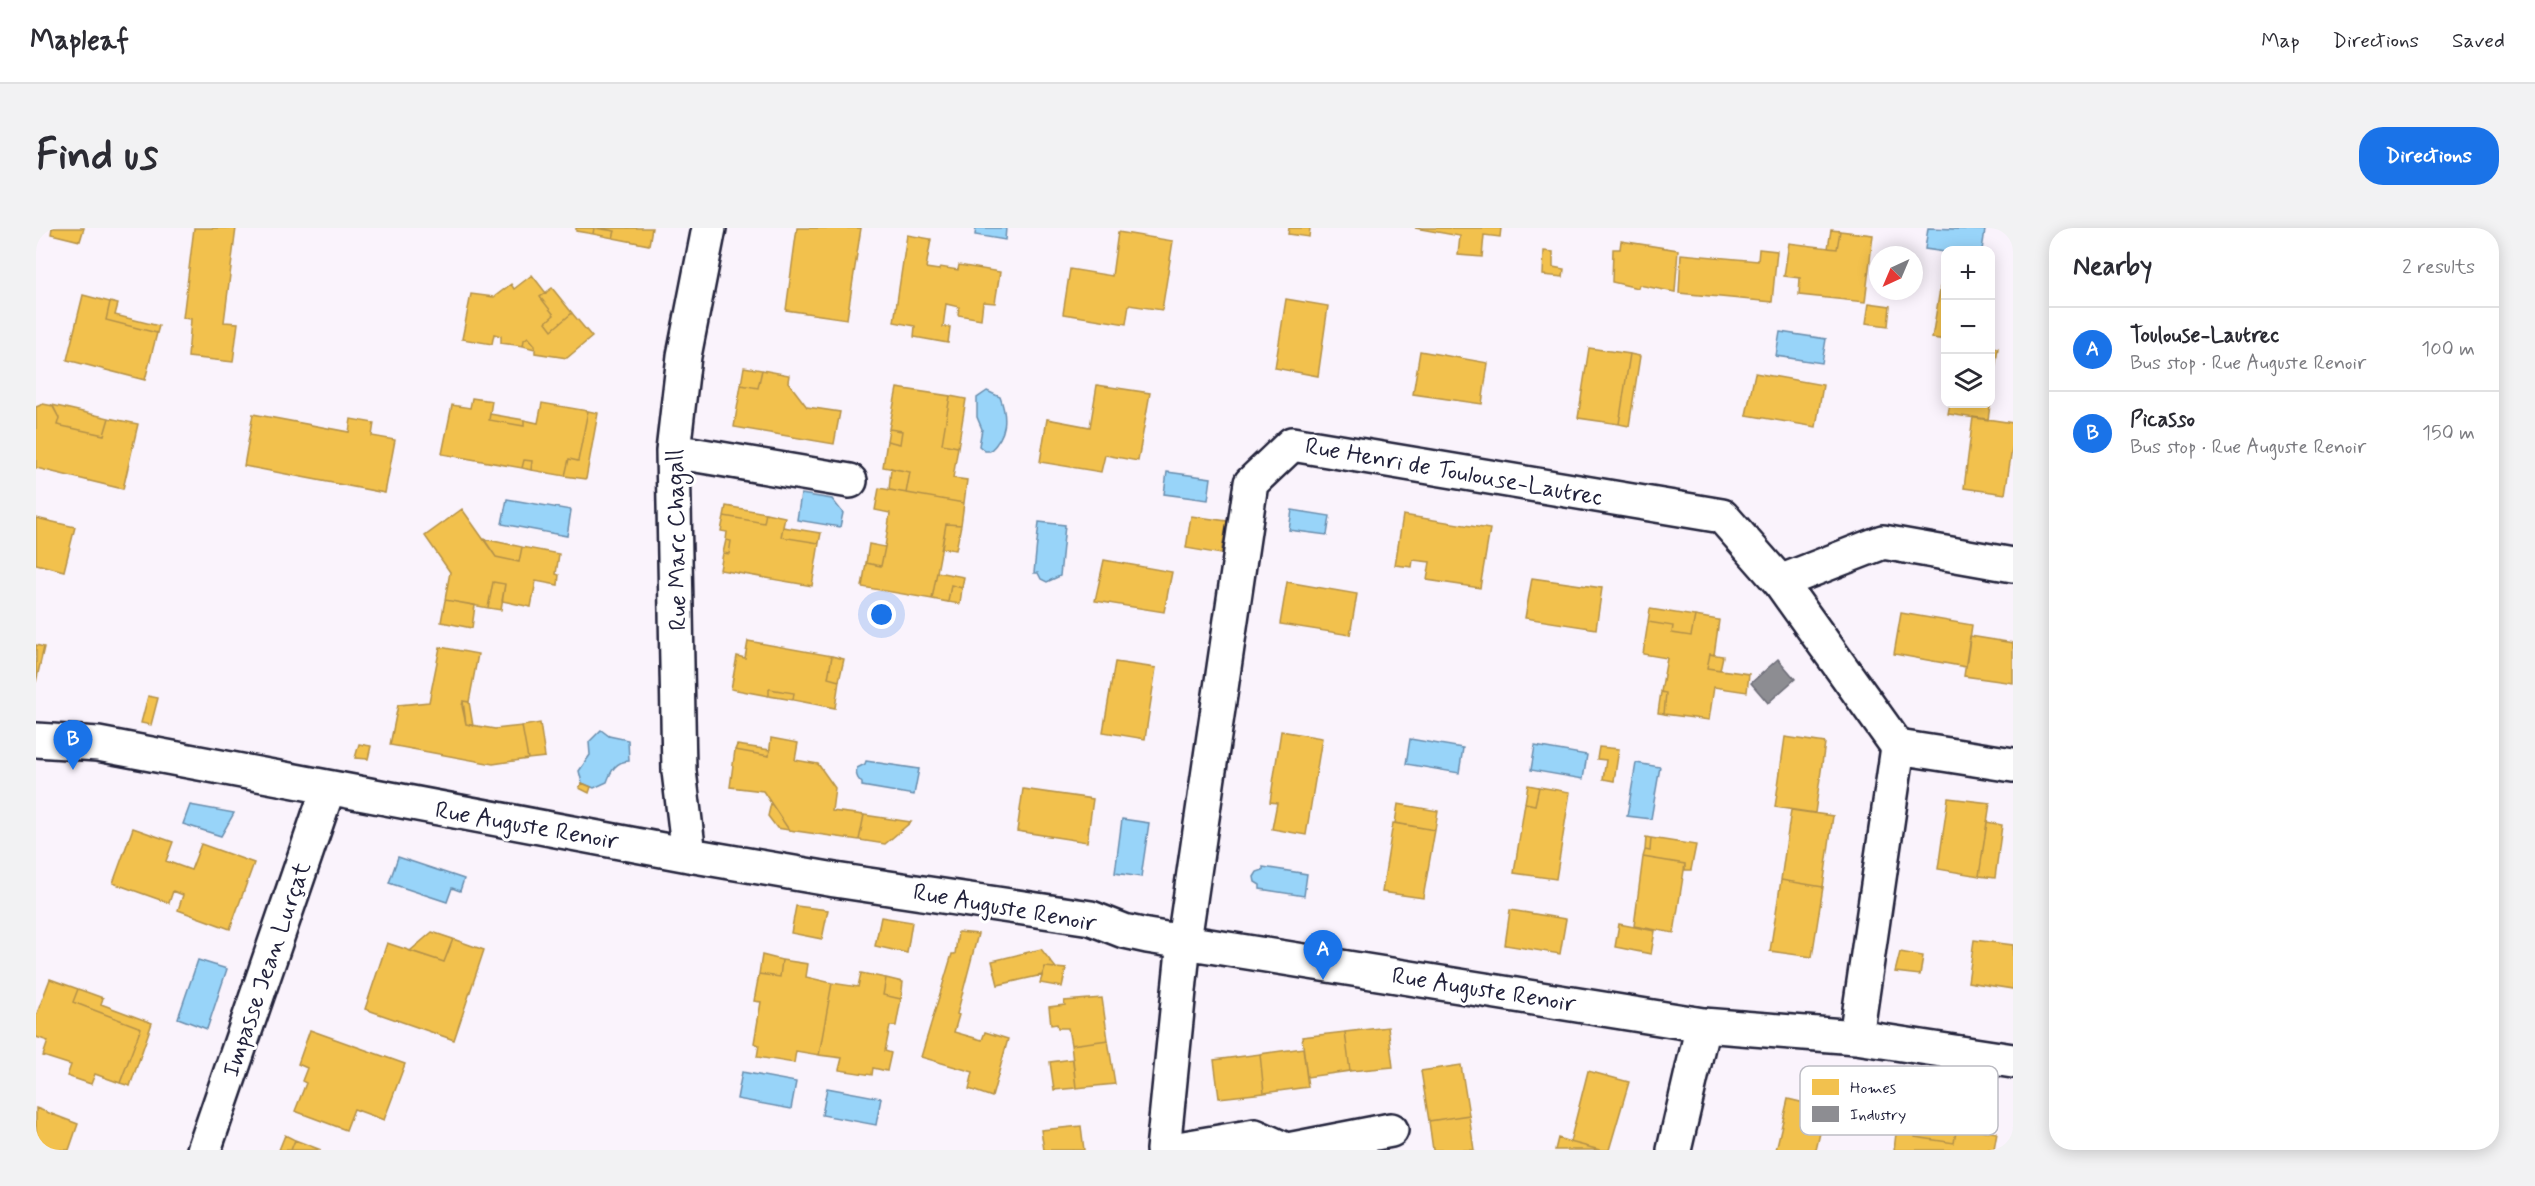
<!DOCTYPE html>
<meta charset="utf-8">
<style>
:root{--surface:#fff;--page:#f2f2f3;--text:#2b2b33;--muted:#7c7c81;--line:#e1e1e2;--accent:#1a73e8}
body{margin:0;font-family:Mynerve,sans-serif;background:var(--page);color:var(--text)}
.controls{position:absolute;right:18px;top:18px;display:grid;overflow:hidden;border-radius:12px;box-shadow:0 3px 15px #0003}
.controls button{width:54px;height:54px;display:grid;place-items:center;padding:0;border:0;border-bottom:2px solid var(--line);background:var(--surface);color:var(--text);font:30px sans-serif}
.compass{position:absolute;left:1833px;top:18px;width:54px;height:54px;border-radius:50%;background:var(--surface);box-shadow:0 3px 15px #0003;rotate:224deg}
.you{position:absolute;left:846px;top:387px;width:21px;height:21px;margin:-15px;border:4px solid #fff;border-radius:50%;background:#1a73e8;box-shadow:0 0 0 9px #1a73e833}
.badge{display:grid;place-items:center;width:39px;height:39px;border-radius:50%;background:var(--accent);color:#fff;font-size:20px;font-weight:700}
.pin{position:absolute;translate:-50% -50px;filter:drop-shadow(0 2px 3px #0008)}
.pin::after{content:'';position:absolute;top:32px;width:21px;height:18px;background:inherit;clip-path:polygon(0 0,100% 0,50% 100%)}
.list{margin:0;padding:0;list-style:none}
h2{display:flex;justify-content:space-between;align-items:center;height:78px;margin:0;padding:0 24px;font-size:26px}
h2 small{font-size:20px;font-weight:400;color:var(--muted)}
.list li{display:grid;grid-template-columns:39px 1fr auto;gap:18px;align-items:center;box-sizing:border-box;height:84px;padding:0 24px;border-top:2px solid var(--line)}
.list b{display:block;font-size:22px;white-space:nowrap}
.list p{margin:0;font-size:20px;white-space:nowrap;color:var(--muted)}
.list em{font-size:20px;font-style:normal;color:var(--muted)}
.icon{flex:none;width:33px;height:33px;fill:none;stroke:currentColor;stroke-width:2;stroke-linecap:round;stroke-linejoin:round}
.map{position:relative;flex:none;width:1977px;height:922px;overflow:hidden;border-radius:24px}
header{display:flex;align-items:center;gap:36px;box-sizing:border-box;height:84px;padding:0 30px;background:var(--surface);border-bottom:2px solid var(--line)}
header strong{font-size:28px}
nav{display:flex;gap:33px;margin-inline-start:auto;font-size:21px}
.intro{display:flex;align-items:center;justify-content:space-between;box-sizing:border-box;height:144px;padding:0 36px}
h1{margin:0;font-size:42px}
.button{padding:15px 27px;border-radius:24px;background:var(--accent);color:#fff;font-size:21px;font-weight:700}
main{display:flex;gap:36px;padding:0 36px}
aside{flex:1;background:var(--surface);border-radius:24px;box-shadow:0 3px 15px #0003}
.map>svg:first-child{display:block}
.water{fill:#98d4f9;stroke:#698dad;stroke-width:1.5}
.homes{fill:#f2c14e;stroke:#b49148;stroke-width:1.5}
.industry{fill:#8d8d92;stroke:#6d6d78;stroke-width:1.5}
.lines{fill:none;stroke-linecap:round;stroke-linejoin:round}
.street-casing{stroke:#22223b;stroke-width:38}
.street{stroke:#fff;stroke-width:33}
.labels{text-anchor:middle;stroke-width:6;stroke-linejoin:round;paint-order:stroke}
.street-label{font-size:24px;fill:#22223b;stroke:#fff}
.key{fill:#fff;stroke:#bdbdc4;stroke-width:1.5}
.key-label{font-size:16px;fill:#22223b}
</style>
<header>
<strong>Mapleaf</strong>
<nav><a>Map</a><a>Directions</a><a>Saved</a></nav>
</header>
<div class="intro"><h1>Find us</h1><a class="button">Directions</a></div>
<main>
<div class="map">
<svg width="1977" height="922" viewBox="0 0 1977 922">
<rect width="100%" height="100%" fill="#faf3fc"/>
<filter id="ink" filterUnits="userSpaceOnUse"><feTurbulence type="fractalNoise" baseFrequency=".0167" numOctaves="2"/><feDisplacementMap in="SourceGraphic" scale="12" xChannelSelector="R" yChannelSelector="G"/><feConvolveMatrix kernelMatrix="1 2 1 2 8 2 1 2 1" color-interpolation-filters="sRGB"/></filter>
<g filter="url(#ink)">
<path class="water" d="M940 0H970L969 12 939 7Z
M1892 0 1949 2 1946 22 1909 24 1889 21Z
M1744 104 1790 111 1786 135 1740 128Z
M951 163 964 169C972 190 971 207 954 223H949L943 218 946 201 941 189V170Z
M1131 244 1175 250 1172 272 1128 266Z
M765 266 796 271 807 285 804 299 761 292Z
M471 271 535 282 531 308 466 296Z
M1256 282 1294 288 1291 307 1253 302Z
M1003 294 1029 297 1024 348 1011 354 1005 351 1002 345H998Z
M565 502 573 508 592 512 593 533C580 533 575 543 571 554L558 560 546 555 543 543 554 527 553 514Z
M1374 511 1427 520 1423 545 1370 536Z
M1499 518 1551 527 1547 551 1495 542Z
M830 533 883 541 878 567 826 558V555C821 551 819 547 821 540L829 536Z
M1600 535 1624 539 1615 591 1591 588Z
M154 577 198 585 185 608 147 596Z
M1086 591 1113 595 1105 649 1079 645Z
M362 629 428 651 424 663 416 660 411 674 353 655Z
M1227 639 1271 646 1268 668 1224 661V657L1219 654 1218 649 1221 644 1227 642Z
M162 732 191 741 171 801 142 790Z
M706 844 760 854 755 881 701 871Z
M791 860 845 870 840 897 786 887Z"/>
<path class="homes" d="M16 0H48L44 13 15 6Z
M158 0H200L188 94 202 95 197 134 152 129 155 91 147 90Z
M540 0H558L557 6 540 3Z
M558 0 579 3 577 10 557 6Z
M562 0H616L613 17 577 10 579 3Z
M761 0H825L811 91 750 82Z
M1253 0H1274L1273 9 1252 6Z
M1379 0H1465L1464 9 1448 7 1446 29 1422 27 1424 8Z
M1795 2 1804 3 1801 21 1792 20Z
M1804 3 1837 7 1829 74 1763 67 1764 50 1748 48 1753 15 1801 21Z
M1082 4 1137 13 1126 82 1093 77 1090 96 1027 86 1034 41 1076 48Z
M871 7 895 11 890 40 903 42 904 39 922 42 923 37 964 44 959 75 947 74 945 91 922 87 923 79 910 76 907 99H914L912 115 878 109 879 98 858 94Z
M1585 13 1642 22 1639 64 1603 57 1602 60 1576 54 1577 21H1584Z
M1723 21 1741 23 1736 74 1643 65 1645 26 1722 33Z
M1508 23 1517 24V39L1528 41 1527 49 1507 47Z
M1908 37H1910V112L1896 110Z
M496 47 510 65 504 69 518 87 510 94 516 102 536 85 556 109 531 130 499 125V117L492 109 488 112 487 118 465 115V108L458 106 456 116 426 111 435 66 458 69 475 56 478 61Z
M516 60 536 85 516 102 510 94 518 87 504 69Z
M47 67 74 74 70 92 121 105 109 152 31 132Z
M1250 71 1292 78 1282 148 1239 140Z
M74 74 82 76 79 87 123 98 121 105 70 92Z
M1833 75 1854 78 1852 98 1830 95Z
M492 109 499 117V121L487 118 488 112Z
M1954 119 1962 120 1952 192 1912 186 1914 176H1954Z
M1553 120 1594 126 1583 196 1542 190Z
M1384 123 1452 135 1446 176 1377 166Z
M1594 126 1604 128 1593 198 1583 196Z
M708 139 726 142 722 160 705 157Z
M726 142 753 147 752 154 771 179 804 184 798 216 698 199 705 157 722 160Z
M1719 145 1787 157 1780 199 1710 187Z
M1061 157 1114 165 1102 233 1069 227 1065 244 1004 234 1011 191 1054 199Z
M861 160 914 168 906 216 922 219 917 250 931 252 928 275 870 265 874 244 847 239 851 213 864 216 866 203 853 201Z
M914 168 930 171 922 219 906 216Z
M436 170 456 173 453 192 488 198V192L502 195 506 175 552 183 542 233 533 231 529 248 495 242 496 233 488 232 486 240 406 226 416 177 434 180Z
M7 176 17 178 23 190 21 197 68 207 73 190 102 196 87 261 0 240V179Z
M16 177 73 190 68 207 21 197 23 190Z
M552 183 562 185 550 251 529 248 533 231 542 233Z
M217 186 313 204 315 191 338 195 336 208 359 212 349 265 208 238Z
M454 186 488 192V198L453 192Z
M1937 189 1977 195V215L1969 266 1928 260Z
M853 201 866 203 864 216 851 213Z
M488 232 496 233 495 242 486 240Z
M855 240 874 244 870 265 853 262Z
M843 260 928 275 925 297 910 296 896 371 826 359 830 335 845 338 849 319 854 285 839 282Z
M690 278 730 285 728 295 688 288Z
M426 281 460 329 483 334 486 319 523 326 520 346 523 347 522 357 500 353 495 379 466 373 469 356 457 354 452 380 409 372 414 344 389 308Z
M730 285 749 289 745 309 783 315 776 358 684 342 687 325 693 326 695 313 690 312 691 304 685 303 688 288 728 295Z
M1367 287 1454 301 1444 360 1391 352 1394 334 1377 332 1376 339 1359 337Z
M1155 288 1191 293 1185 326 1150 320Z
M0 290 39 299 28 343 0 336Z
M910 296 925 297 920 322 906 320Z
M747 299 785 305 783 315 745 309Z
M448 311 486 319 483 334 460 329Z
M690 312 695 313 693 326 687 325Z
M833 316 849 319 845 338 830 335Z
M1068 332 1136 344 1128 384 1059 373Z
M901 344 928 349 926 360 915 357 912 374 896 371Z
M1496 350 1566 360 1560 401 1489 390Z
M457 354 469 356 465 382 452 380Z
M1251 354 1321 366 1314 407 1244 396Z
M915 357 926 360 924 376 912 374Z
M409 372 439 377 436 400 405 394Z
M1614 381 1659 388 1655 408 1636 405 1637 398 1612 394Z
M1865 385 1936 397 1930 439 1858 426Z
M1659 388 1683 392 1678 427 1674 426 1671 440 1713 446 1711 464 1678 459 1673 492 1628 486 1630 465 1625 464 1631 430 1607 426 1612 394 1637 398 1636 405 1655 408Z
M1934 408 1977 415V455L1928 448Z
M712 413 796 428 792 450 803 453 799 480 757 472 758 465 733 461V468L695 461 701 428 709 430Z
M0 417 8 419 0 454Z
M404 419 442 426 433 474 427 473 426 478 430 496 459 501 486 498 492 531 457 536 354 517 362 477 393 474Z
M1674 426 1687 428 1684 442 1671 440Z
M796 428 808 431 803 453 792 450Z
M1079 434 1120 440 1109 511 1067 504Z
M733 461 758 465 757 472 733 468Z
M1625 464 1630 465 1628 486 1622 485Z
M112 468 122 470 115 497 105 495Z
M427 473 433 474 437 498 430 496Z
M504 495 509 529 492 531 486 498Z
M1245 503 1286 510 1270 607 1236 601 1241 575 1234 574Z
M1749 509 1789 515 1779 585 1739 579Z
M735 510 762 515 759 532 782 536 799 560 796 583 828 587 823 612 753 602 727 563 694 559 699 522 733 528Z
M323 516 335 518 332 531 319 530Z
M701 517 734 522 733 528 699 522Z
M1563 519 1583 521 1578 553 1567 551 1570 532 1561 531Z
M546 555 555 559 553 565 543 560Z
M1492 557 1503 559 1499 577 1489 575Z
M1503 559 1534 564 1520 651 1478 645 1489 575 1499 577Z
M987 561 1057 571 1051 614 981 603Z
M1912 570 1954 575 1943 648 1902 641Z
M735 575 753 602 741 600 732 588Z
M1362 576 1402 583 1399 602 1359 595Z
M1755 582 1797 588 1787 659 1745 652Z
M828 587 875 594 849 616 823 612Z
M1951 594 1966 597 1959 650 1943 648Z
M1357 595 1399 602 1387 670 1346 664Z
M97 600 137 614 130 633 155 642 165 616 218 635 194 701 142 682 147 667 137 663 133 675 77 655Z
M1610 609 1615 610 1614 623 1609 622Z
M1615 610 1660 617 1655 642H1649V636L1607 629 1609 622 1614 623Z
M1607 629 1649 636 1638 705 1598 698Z
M1745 652 1787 659 1776 729 1734 723Z
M760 678 792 682 786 711 755 705Z
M1474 682 1530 691 1524 726 1469 717Z
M845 689 876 694 871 725 839 718Z
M1583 696 1619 703 1615 726 1579 719Z
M396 704 417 711 408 734 374 723Z
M922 704 942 706 921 786 923 787 918 804 946 812 949 804 972 811 956 869 933 861 937 844 885 829 916 726H919Z
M417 711 448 722 418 812 329 781 351 715 408 734Z
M1938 712 1977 717V761L1932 754Z
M1005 721 1020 740 1009 739 1006 747 962 757 956 733Z
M1864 724 1887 728 1884 747 1859 744Z
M726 727 746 732 744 749 723 746Z
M746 732 772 736 770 749 796 755 783 827 760 823 758 835 721 829 723 817 718 815 725 774 718 773 723 746 744 749Z
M1009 739 1030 741 1026 759 1004 755Z
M825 745 850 750 847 767 865 771 860 798H854L849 823 855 825 851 843 837 840 836 847 803 842 806 830 783 827 796 755 822 759Z
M850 750 867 754 865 771 847 767Z
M14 751 42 761 37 774 105 800 84 855 59 846 55 856 31 848 35 837 7 828 12 813 0 809V788Z
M42 761 67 770 65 776 116 795 94 858 84 855 105 800 37 774Z
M1066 770 1072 812 1035 817 1032 800H1022L1021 796 1015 797 1013 779 1029 777 1028 773Z
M1352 799 1357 839 1314 843 1309 804Z
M274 802 369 836 348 892 318 881 310 902 259 883 270 855 266 853 271 840 262 836Z
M1309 804 1314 843 1271 849 1266 809Z
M1072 812 1079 856 1040 860 1035 817Z
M1267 820 1272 859 1228 865 1224 826Z
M1224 826 1228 865 1183 870 1178 832Z
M1037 831 1040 860 1018 862 1014 834Z
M1425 837 1433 887 1393 893 1385 843Z
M1552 843 1593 854 1573 922H1564L1534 914Z
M1752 871 1790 880 1780 922H1740Z
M0 880 42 896 33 922H0Z
M1433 887 1438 922H1397L1393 893Z
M1882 892 1921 898 1918 915 1879 909Z
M1861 897 1880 900 1879 909 1918 915 1921 898 1961 905 1958 922H1858Z
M1045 898 1048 922H1008L1005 902Z
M249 907 259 912 255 922H243Z
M1522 910 1534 914 1564 922H1519Z
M259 912 285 922H255Z"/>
<path class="industry" d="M1742 431 1759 451 1732 475 1715 455Z"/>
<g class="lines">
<defs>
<path id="street" d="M637 223 814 253
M1744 354 1847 314 1977 337
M0 512 62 516 653 627 799 652 1055 690 1088 703 1111 708 1667 797 1820 809 1977 833
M1862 519 1977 537
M653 627 643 543 637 223 648 128 673 0
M168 922 292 561
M1127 922 1148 713 1215 255 1256 216 1686 288 1744 354 1862 519 1820 809
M1136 922 1219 908 1250 922
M1252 922 1355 902
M1638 922 1667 797"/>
</defs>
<use href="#street" class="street-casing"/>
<use href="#street" class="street"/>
</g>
</g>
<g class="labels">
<g class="street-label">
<text transform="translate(1418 243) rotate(10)" y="8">Rue Henri de Toulouse-Lautrec</text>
<text transform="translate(640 312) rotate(-91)" y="8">Rue Marc Chagall</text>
<text transform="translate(491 597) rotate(10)" y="8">Rue Auguste Renoir</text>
<text transform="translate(969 679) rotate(10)" y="8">Rue Auguste Renoir</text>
<text transform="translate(230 741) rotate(-71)" y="8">Impasse Jean Lurçat</text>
<text transform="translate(1448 761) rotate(9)" y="8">Rue Auguste Renoir</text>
</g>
</g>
<rect x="1764" y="838" width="198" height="69" rx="9" class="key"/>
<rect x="1776" y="851" width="27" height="16" fill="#f2c14e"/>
<rect x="1776" y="878" width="27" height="16" fill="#8d8d92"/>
<g class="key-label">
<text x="1814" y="865">Homes</text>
<text x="1814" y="892">Industry</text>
</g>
</svg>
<div class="controls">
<button>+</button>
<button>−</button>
<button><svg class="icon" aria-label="layers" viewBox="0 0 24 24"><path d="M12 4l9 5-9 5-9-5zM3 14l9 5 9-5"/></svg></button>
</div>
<svg class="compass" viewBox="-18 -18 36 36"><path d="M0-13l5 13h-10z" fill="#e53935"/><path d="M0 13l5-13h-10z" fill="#7c7c81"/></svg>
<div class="you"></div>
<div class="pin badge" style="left:1287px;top:752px">A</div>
<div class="pin badge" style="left:37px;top:542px">B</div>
</div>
<aside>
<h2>Nearby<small>2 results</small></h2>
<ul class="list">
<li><span class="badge">A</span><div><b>Toulouse-Lautrec</b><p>Bus stop · Rue Auguste Renoir</p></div><em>100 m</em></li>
<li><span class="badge">B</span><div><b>Picasso</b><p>Bus stop · Rue Auguste Renoir</p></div><em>150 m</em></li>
</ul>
</aside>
</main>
